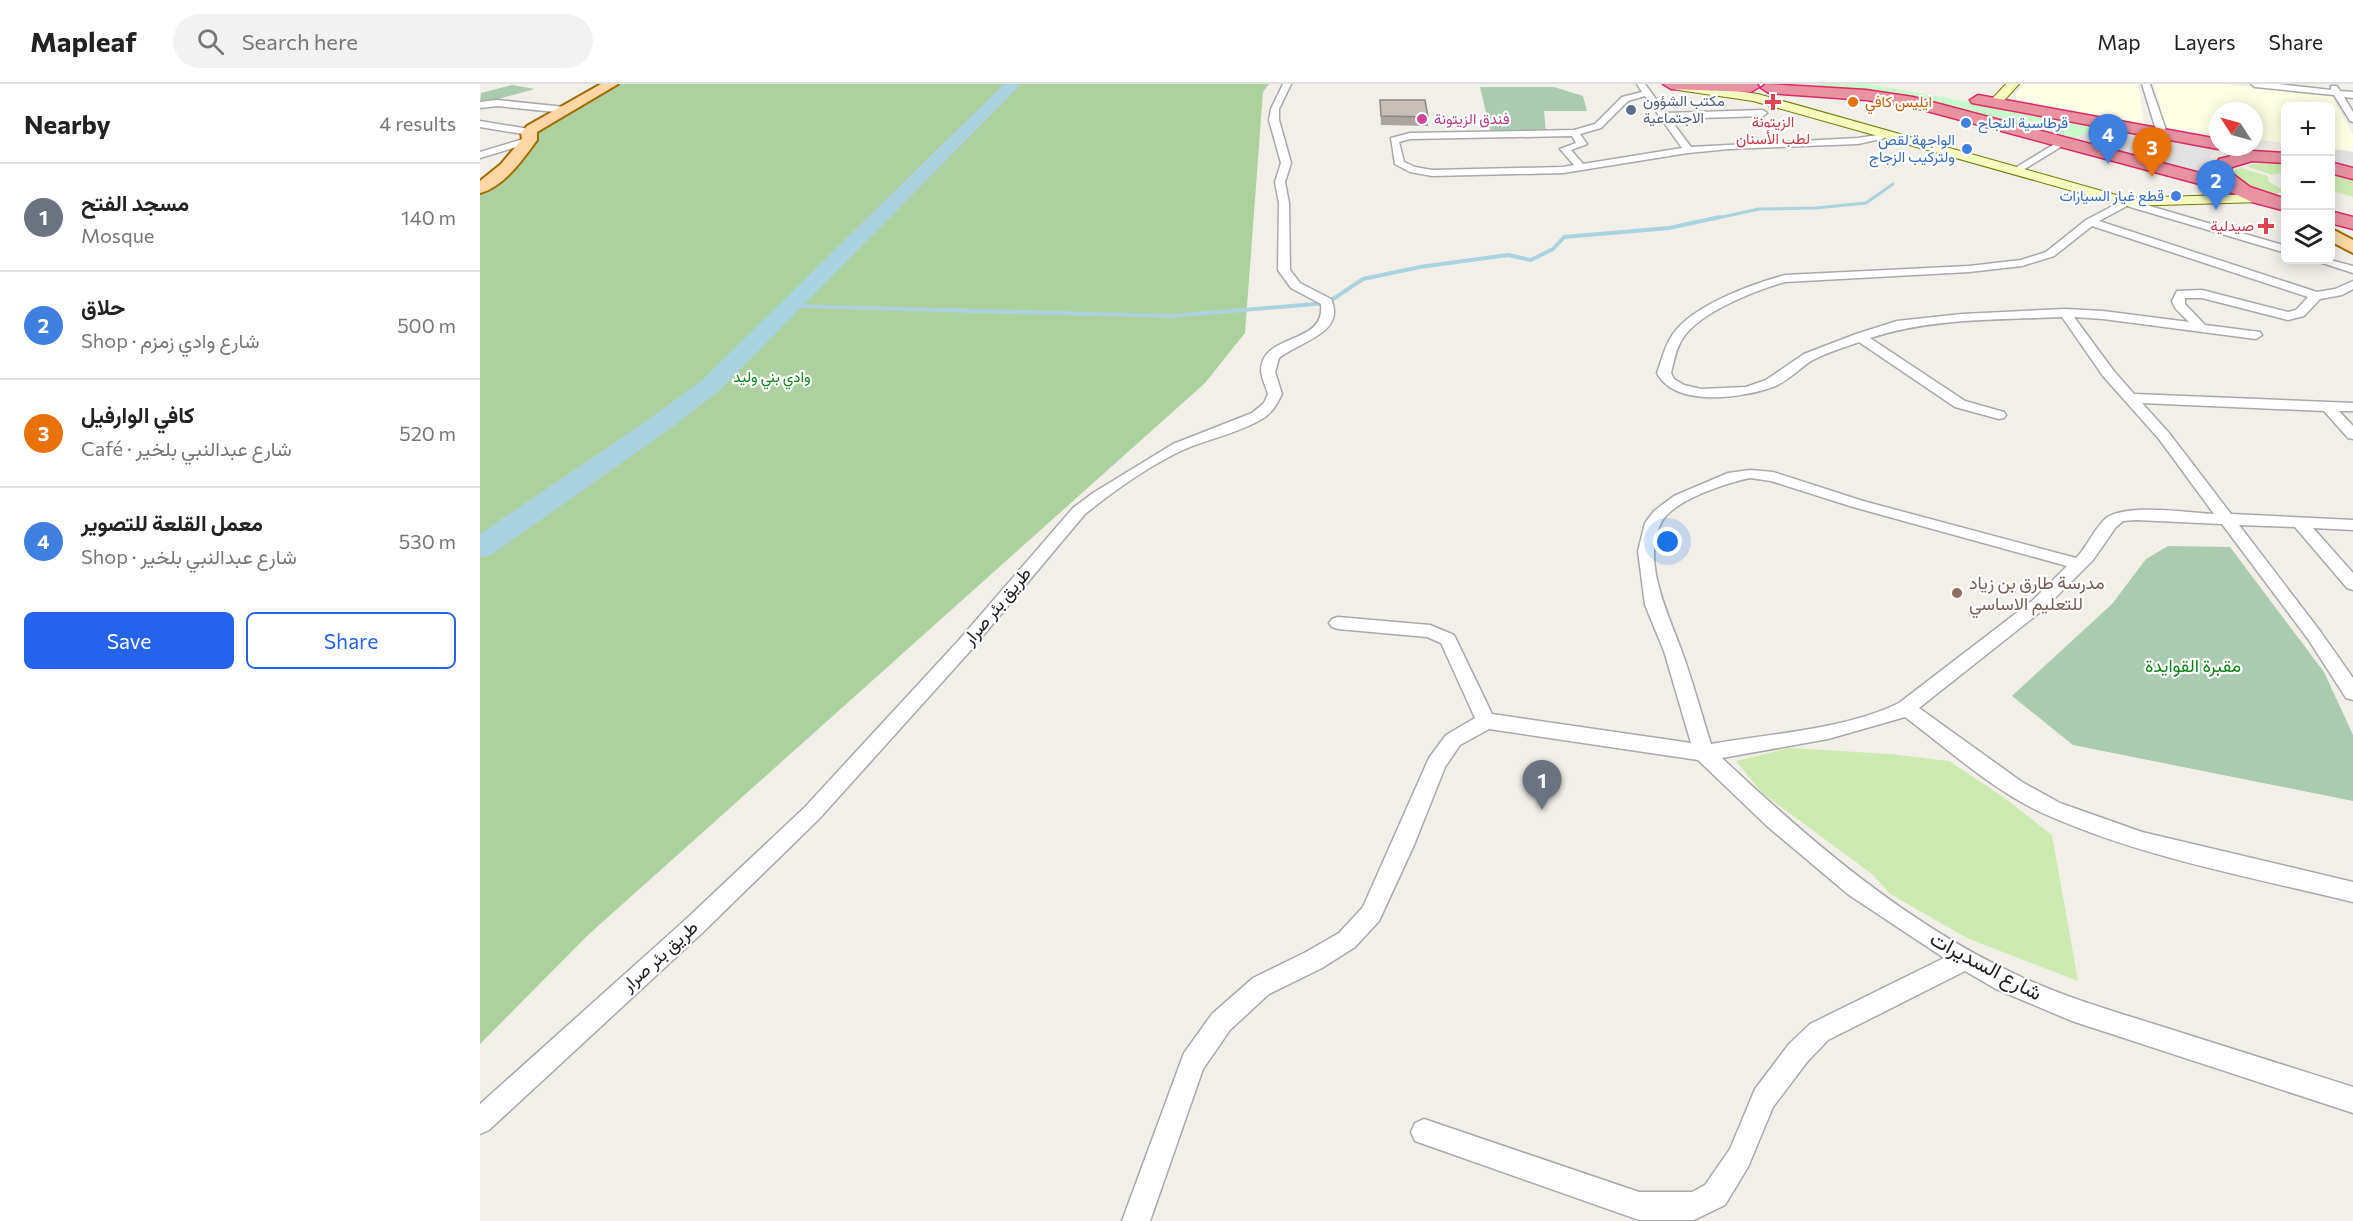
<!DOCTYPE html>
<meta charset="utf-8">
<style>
:root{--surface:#fff;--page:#f2f2f2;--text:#222;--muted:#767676;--line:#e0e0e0;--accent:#2563eb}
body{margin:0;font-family:Commissioner,Vazirmatn,sans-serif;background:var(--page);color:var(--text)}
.controls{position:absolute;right:18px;top:18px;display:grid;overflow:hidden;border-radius:9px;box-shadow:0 3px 15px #0003}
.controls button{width:54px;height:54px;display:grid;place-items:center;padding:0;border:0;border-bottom:2px solid var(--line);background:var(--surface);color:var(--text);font:30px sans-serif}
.compass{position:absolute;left:1729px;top:18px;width:54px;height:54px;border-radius:50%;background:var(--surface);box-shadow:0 3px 15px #0003;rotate:306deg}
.you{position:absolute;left:1188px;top:458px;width:21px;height:21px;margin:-15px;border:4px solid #fff;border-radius:50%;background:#1a73e8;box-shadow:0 0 0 9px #1a73e833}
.badge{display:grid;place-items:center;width:39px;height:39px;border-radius:50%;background:var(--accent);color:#fff;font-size:20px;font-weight:700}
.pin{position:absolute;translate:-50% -50px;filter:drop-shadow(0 2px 3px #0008)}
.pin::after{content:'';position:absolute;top:32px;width:21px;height:18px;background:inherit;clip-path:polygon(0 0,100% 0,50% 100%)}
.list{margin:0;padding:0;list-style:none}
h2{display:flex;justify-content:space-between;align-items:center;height:78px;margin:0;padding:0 24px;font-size:26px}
h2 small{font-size:20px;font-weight:400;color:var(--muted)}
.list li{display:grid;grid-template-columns:39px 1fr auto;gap:18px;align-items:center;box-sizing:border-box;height:108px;padding:0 24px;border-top:2px solid var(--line)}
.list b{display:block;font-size:22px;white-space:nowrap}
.list p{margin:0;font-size:20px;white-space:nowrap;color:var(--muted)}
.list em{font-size:20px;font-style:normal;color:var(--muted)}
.actions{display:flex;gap:12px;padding:18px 24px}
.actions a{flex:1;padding:14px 0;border:2px solid var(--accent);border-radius:9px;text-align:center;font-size:21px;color:var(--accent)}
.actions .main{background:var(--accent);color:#fff}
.icon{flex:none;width:33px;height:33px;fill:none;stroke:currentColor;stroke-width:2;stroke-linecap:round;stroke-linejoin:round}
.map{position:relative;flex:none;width:1873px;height:1137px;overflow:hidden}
header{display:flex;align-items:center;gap:36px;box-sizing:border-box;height:84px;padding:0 30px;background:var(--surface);border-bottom:2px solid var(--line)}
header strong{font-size:28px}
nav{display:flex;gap:33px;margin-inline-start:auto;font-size:21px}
.search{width:420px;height:54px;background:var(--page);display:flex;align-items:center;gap:15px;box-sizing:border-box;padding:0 21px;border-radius:33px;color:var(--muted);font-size:22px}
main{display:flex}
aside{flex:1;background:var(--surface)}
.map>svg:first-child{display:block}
.education{fill:#ffffe5}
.grass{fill:#cdebb0}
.forest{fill:#add19e}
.cemetery{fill:#aacbaf}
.park{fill:#c8facc}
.parking{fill:#e2e2e2}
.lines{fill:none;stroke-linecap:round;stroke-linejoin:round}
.stream-far1{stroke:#aad3df;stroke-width:3}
.stream{stroke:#aad3df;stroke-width:4}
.river{fill:#aad3df;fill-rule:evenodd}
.street-casing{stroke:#a9a9a9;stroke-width:3}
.secondary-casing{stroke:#707d05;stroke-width:2}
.primary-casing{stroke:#a06b00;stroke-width:4}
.highway-casing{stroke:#dc2a67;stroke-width:3}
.street{fill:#fff;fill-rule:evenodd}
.secondary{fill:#f7fabf;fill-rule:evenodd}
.primary{fill:#fcd6a4;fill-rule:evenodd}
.highway{fill:#e892a2;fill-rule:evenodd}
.wall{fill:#aba49e}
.building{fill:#c7bfb8;stroke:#8b8681;stroke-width:1.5}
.health-dot{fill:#e0444e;stroke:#fff;stroke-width:2}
.food-dot{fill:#e8710a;stroke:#fff;stroke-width:2}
.service-dot{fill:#5c6f8a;stroke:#fff;stroke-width:2}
.hotel-dot{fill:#d1479c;stroke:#fff;stroke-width:2}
.shop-dot{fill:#3f7fe0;stroke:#fff;stroke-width:2}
.education-dot{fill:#8d6e63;stroke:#fff;stroke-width:2}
.labels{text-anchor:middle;stroke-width:4.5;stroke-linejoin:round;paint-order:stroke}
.far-service-label{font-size:15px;fill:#4e5e75;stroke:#fff;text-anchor:start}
.far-food-label{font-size:15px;fill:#c56008;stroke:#fff;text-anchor:start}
.far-hotel-label{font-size:15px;fill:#b23c85;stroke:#fff;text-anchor:start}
.far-health-label{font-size:15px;fill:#be3a42;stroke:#fff}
.far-shop-label{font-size:15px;fill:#366cbe;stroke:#fff;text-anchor:end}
.far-park-label{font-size:15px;fill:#0c8416;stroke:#fff}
.education-label{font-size:18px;fill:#785e54;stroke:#fff;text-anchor:start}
.street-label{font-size:18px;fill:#222;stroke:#fff}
.park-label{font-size:18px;fill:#0c8416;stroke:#fff}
.near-street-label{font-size:21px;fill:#222;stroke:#fff}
</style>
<header>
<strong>Mapleaf</strong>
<div class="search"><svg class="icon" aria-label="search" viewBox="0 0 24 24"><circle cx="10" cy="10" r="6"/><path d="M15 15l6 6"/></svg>Search here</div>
<nav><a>Map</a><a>Layers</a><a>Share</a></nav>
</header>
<main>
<aside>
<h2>Nearby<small>4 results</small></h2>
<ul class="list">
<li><span class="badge" style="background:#6b7280">1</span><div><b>مسجد الفتح</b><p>Mosque</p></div><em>140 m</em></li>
<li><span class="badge" style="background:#3f7fe0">2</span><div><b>حلاق</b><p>Shop · شارع وادي زمزم</p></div><em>500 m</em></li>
<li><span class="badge" style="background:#e8710a">3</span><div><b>كافي الوارفيل</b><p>Café · شارع عبدالنبي بلخير</p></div><em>520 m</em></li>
<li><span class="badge" style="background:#3f7fe0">4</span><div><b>معمل القلعة للتصوير</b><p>Shop · شارع عبدالنبي بلخير</p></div><em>530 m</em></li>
</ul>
<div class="actions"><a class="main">Save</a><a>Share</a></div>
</aside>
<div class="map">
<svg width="1873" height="1137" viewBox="0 0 1873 1137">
<rect width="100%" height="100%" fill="#f2efe9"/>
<path class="education" d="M1545 0H1658L1664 40 1531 14Z
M1675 0H1745L1852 13 1873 51V67L1851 65 1850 22H1806L1805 59 1774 55V27H1738V50L1685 44Z"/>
<path class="grass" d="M1785 78H1805V89L1792 91 1766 82Z
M1761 84 1788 92 1789 98 1804 106C1800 108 1796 111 1791 111 1778 111 1760 100 1753 90L1755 85Z
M1850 88 1873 96V113L1853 107Z
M1309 664 1410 670 1469 677 1522 712 1572 751 1598 897 1489 855 1410 810 1392 790 1282 709 1256 677Z"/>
<path class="forest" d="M140 0H789L783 8 765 249 725 299 107 852 0 960V105L47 52Z"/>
<path class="cemetery" d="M32 1 55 5 0 20 1 9Z
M1000 3H1074L1103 12 1107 27H1064L1066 48 1011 49Z
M1688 462 1750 463 1844 588 1873 651V717L1593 661 1532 612 1632 520 1666 475Z"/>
<path class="park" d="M1339 0H1388L1620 41 1589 57 1462 23 1335 3Z"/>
<path class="parking" d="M1620 41 1737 63 1719 91 1589 57Z
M1850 65 1873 68V83L1851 79Z"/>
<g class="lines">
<path class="stream-far1" d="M1233 135 1279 125 1336 124 1386 119 1413 100"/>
<path class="stream" d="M312 222 692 232 847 219 883 195 940 183 1028 171 1051 176 1073 165 1084 153 1189 144 1240 133"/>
<path class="river" d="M524 0H541L240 306 187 347 11 471 0 474V450L169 335 222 296Z"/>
<defs>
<path id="street" d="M803 0H811L799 25V36L811 79 805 98 809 119 810 186 820 199 851 215C867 249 818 258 799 274L795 288 802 310C797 320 792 329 782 335 761 348 729 355 705 365 670 381 635 406 605 430L491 566 339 735 220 851 9 1046 0 1050V1020L204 837 325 723 479 556 593 424 613 409 693 360 772 329 784 319 788 310C786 303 782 295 781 287 781 248 846 262 841 220L811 204 798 186 799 119 795 98 801 79 789 36 791 25Z
M1157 0H1165L1186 29 1283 26 1287 29 1283 32 1190 35 1211 63 1378 54 1410 49 1415 52 1378 60 1249 65 1208 69 1083 89 952 92 930 88 915 80 911 54 930 49 1094 46 1115 40 1142 13 1162 8ZM1165 12 1202 64 1103 80 1091 66 1107 60 1100 50 1121 44 1148 17ZM1092 52 1096 59 1080 65 1094 81 1083 83 952 86 935 83 924 78 919 58 930 55Z
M1662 0H1670L1687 49 1685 51 1677 49Z
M1771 0H1798L1851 6V2H1857L1860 7 1873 8V14L1864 13 1873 28V38L1870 37 1854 11 1775 3Z
M17 16 85 23 89 26 85 29 17 22 0 24V18Z
M0 37 49 45 54 48 49 51 0 43Z
M50 53 53 54V58L0 74V68Z
M1581 56 1586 59 1584 61 1538 89 1530 87Z
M1646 115 1806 162V169L1647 122 1619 137 1837 208 1855 205 1873 197V205L1862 211 1840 215 1824 232 1808 236 1722 214H1705V220L1725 241 1780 248 1782 251 1776 255 1623 235 1594 233 1633 286 1654 310 1873 319V327H1859L1873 342V355L1868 354 1844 327 1662 319 1689 349 1751 430 1873 436V446L1833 444 1873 489V506L1867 504 1815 443 1759 441 1840 547 1873 594V616L1866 614 1828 555 1742 440 1656 436 1643 437 1636 443 1613 476 1564 525 1439 624 1542 698 1580 719 1662 748 1873 798V818C1771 793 1664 774 1567 731 1516 709 1469 666 1425 633L1348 655 1242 674C1328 755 1424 838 1533 889 1578 911 1626 925 1674 940 1740 961 1807 982 1873 1003V1029L1592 937 1516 905 1485 887 1348 956 1327 978 1293 1023 1268 1083 1245 1121 1214 1136H1159L935 1057 931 1048 935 1039 944 1035 1159 1108H1212L1225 1101 1250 1065 1275 1005 1309 960 1330 940 1464 874 1369 811 1287 742 1218 676 1009 645 980 661 965 683 934 761 899 837 875 863 842 884 789 910 750 946 723 985 670 1137H642L704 969 732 930 773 894 826 868 859 849 883 823 949 674 966 651 995 634 961 559 947 553 858 545 852 543 849 539 852 535 858 533 950 541 974 551 1012 630 1211 659 1184 567 1165 521 1158 467 1165 439 1174 427 1194 412 1248 389 1270 386 1293 388 1383 417 1596 474C1607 463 1613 447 1624 436 1642 418 1709 429 1734 430L1679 355 1623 292 1582 233C1518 236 1451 234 1390 254L1485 317 1524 328 1526 331 1524 334 1519 335 1475 323 1379 258C1363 264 1345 269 1331 277 1319 285 1307 298 1293 303 1262 314 1195 324 1177 289 1182 275 1185 261 1193 250 1213 221 1272 200 1305 191L1489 182 1541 176 1566 168 1606 136ZM1612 142 1828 213 1816 226 1808 228 1722 206 1697 207 1692 217 1695 224 1709 238 1623 227 1585 225 1482 230 1417 237 1376 250 1324 270 1286 296 1266 303 1221 305 1204 301 1194 295 1191 289C1194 277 1196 264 1203 254 1220 228 1276 206 1305 198L1489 188 1542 182 1574 172ZM1270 394 1291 397 1373 423 1587 482 1552 517 1419 619C1367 645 1289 650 1231 660 1221 629 1213 598 1202 568 1189 531 1161 478 1181 439 1193 416 1246 399 1270 394Z
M1833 176H1850L1873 182V189Z"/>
<path id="secondary" d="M1193 0H1209L1278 10 1647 114 1781 110 1788 114 1781 118 1646 122 1273 17 1198 6 1194 5Z
M1526 0H1539L1519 22H1511L1509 19 1511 16Z"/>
<path id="primary" d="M121 0H138L57 48V56C43 75 24 103 0 109V97L21 80 42 55 41 49 47 42Z
M1850 144 1873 156V169L1850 157Z"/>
<path id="highway" d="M1183 0H1277L1279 3 1271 8 1191 5Z
M1286 0 1386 6 1433 13 1735 93 1732 88 1739 75 1772 67 1806 69V79L1772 77 1752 83 1750 88 1770 103 1806 115V127L1772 118 1753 109 1432 23 1386 16 1289 9 1281 4Z
M1498 11 1738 55V63H1745L1738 65 1492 19 1490 16Z
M1850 78 1873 84V95L1850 89Z
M1850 127 1873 133V145L1850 139Z"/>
</defs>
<use href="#street" class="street-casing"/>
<use href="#secondary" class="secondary-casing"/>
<use href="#primary" class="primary-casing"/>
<use href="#highway" class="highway-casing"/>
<use href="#street" class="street"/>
<use href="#secondary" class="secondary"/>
<use href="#primary" class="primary"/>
<use href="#highway" class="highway"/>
</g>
<path class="wall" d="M900 16 948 33V42L901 41Z"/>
<path class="building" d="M900 16H945L948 33 901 32Z"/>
<g class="health-dot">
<path d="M1290 9h6v6h6v6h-6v6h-6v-6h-6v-6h6z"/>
<path d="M1783 133h6v6h6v6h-6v6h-6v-6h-6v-6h6z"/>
</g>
<circle class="food-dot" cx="1373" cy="18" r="6"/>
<circle class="service-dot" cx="1151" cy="26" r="6"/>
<circle class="hotel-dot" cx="942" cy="35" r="6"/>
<g class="shop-dot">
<circle cx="1486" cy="39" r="6"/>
<circle cx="1487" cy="65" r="6"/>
<circle cx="1696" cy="112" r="6"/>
</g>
<circle class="education-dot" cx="1477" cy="509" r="6"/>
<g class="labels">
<g class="far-service-label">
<text x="1163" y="22">مكتب الشؤون<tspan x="1163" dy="17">الاجتماعية</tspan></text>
</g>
<g class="far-food-label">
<text x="1385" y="23">ايليس كافي</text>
</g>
<g class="far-hotel-label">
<text x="954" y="40">فندق الزيتونة</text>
</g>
<g class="far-health-label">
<text x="1293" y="43">الزيتونة<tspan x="1293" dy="17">لطب الأسنان</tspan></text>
<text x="1774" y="147" text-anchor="end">صيدلية</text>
</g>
<g class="far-shop-label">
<text x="1498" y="44" text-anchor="start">قرطاسية النجاح</text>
<text x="1475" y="61">الواجهة لقص<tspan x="1475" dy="17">ولتركيب الزجاج</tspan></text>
<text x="1684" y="117">قطع غيار السيارات</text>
</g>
<g class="far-park-label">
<text x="292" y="298">وادي بني وليد</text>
</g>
<g class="education-label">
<text x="1489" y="505">مدرسة طارق بن زياد<tspan x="1489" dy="21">للتعليم الاساسي</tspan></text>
</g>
<g class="street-label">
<text transform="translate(517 522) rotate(-50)" y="6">طريق بئر صرار</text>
<text transform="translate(180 872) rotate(-42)" y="6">طريق بئر صرار</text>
</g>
<g class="park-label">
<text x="1713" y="588">مقبرة القوايدة</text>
</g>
<g class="near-street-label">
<text transform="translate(1506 882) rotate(28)" y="7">شارع السديرات</text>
</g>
</g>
</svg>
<div class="controls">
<button>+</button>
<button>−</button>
<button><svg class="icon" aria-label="layers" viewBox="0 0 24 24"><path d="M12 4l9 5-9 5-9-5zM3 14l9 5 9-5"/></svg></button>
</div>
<svg class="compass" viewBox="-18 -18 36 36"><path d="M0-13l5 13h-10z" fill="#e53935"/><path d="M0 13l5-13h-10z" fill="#767676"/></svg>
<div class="you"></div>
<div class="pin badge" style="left:1062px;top:726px;background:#6b7280">1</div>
<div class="pin badge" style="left:1736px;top:126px;background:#3f7fe0">2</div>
<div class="pin badge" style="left:1672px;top:93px;background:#e8710a">3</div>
<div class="pin badge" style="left:1628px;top:80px;background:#3f7fe0">4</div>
</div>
</main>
